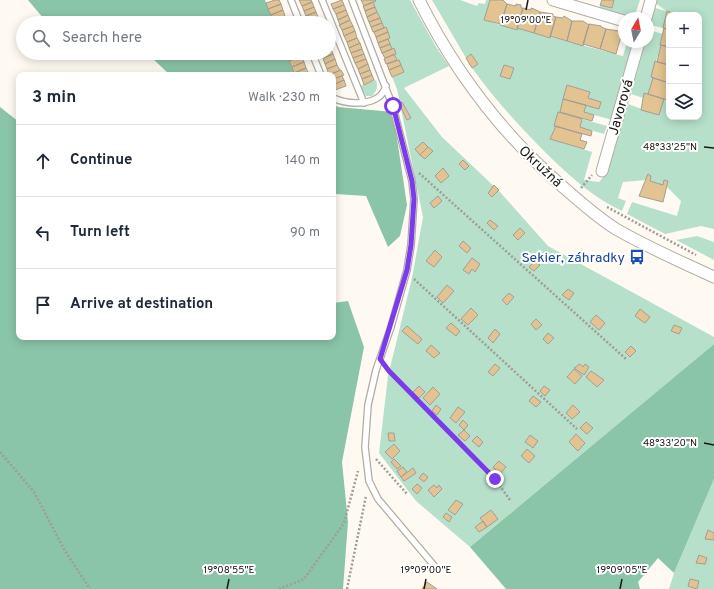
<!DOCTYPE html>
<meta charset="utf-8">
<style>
:root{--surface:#fff;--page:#f6f6f7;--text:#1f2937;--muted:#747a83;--line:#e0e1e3}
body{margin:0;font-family:Overpass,sans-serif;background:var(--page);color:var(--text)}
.controls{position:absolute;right:12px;top:12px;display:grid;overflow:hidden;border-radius:8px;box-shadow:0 2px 10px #0003}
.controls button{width:36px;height:36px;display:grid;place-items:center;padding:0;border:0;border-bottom:1px solid var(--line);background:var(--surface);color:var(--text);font:20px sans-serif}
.compass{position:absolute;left:618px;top:12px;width:36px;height:36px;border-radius:50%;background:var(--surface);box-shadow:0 2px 10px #0003;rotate:10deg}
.stop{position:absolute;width:12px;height:12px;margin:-9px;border:3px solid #7c3aed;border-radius:50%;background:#fff}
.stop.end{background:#7c3aed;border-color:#fff;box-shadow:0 1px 4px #0008}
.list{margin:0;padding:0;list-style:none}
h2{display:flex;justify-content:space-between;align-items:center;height:52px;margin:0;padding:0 16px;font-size:17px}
h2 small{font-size:13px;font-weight:400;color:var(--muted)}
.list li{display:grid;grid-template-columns:26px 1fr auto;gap:12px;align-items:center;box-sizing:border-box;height:72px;padding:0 16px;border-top:1px solid var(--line)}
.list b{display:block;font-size:15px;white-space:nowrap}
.list em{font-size:13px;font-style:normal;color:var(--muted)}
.icon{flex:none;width:22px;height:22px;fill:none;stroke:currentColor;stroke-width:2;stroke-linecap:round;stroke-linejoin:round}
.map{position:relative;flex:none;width:714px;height:589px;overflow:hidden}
.search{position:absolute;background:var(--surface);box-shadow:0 2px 10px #0003;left:16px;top:16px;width:320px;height:44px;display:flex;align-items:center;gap:10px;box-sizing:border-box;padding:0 14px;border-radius:22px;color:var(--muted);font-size:15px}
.panel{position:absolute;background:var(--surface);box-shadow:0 2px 10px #0003;left:16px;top:72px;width:320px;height:268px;border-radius:8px}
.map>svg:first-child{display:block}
.green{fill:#b6e0ca}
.forest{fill:#8ac5a8}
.building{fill:#e2c391;stroke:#a29e96}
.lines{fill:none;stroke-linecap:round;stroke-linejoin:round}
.lane-casing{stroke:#b1aca4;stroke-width:8}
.street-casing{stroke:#b1aca4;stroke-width:13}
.path{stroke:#a09c96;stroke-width:2.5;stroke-dasharray:2 2;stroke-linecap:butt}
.lane{stroke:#fff;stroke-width:5.5}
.street{stroke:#fff;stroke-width:11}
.route{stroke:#7c3aed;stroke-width:5}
.ticks{fill:none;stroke:#191715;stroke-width:1.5}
.labels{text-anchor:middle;stroke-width:4;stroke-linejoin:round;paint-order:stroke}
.street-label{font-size:14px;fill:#191715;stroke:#fff}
.transit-label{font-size:14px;fill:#164399;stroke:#fff;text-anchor:end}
.ticks-label{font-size:10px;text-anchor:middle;fill:#191715;stroke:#fff;stroke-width:4;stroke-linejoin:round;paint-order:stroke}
</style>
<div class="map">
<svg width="714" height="589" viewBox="0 0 714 589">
<rect width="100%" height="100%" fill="#fffaf1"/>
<path class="green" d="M375 0H410L436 47 449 66 404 88 442 137 499 191 548 246 714 337V344L470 547 416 501 379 453 388 376 412 278 423 217 397 89 392 77 404 72 399 60H397L394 54H396L394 49H392L388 39 390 38 386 28H384L373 2Z
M432 0H460L477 6 479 3 485 4 486 0H490L485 20 516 30 517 28 623 56 627 42H634L612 120 584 112 586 105 599 109 601 102 588 98 590 92 567 85 560 112H558L556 126 550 139 592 152 584 180 599 182 605 175 625 103 659 115 664 99H667L669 91V117H699V15H679L667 11 663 28 650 25 655 8 666 11 654 2 655 0H714V229L701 226 665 234 627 214 632 202 677 216 681 201 666 186 668 181 665 180 663 185 650 181 651 176 648 175 646 180 623 182 618 198 626 201 622 211C594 198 573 179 551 158 522 129 496 101 472 68L478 64 471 54 466 58Z
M614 0H640L635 15 629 18 599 9 600 5 612 8Z
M649 30 663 34 660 45H661L651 77 653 78 648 94 643 98 631 94 645 42H648Z
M376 80C378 86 377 91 372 96H366L360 86Z
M582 119 607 126 604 134 580 127Z
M697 236 714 242V260L676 240Z
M714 479V589H669L674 573Z"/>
<path class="forest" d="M28 0H265L274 23H56L44 19Z
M135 53H286L295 75H170L151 57Z
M333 104 338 107 393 112 407 205 400 236 388 247 366 196 336 194 333 195Z
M0 107 19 122V337H333V303L348 301 364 347 342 462 348 522 343 589H0Z
M714 344V479L674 573 658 558 638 582 640 589H506L470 547Z"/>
<path class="building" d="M275 0H279L281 4 268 9 266 3Z
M299 0H311L312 2 302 6Z
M342 0 344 5 333 9 331 4Z
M361 0H375L376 1 364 6Z
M490 0H503L507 4 501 24 484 20Z
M602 0H614L612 8 600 5Z
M312 2 314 7 304 11 302 6Z
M373 2 375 7 365 11 363 6Z
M281 4 283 10 271 15 268 9Z
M507 4 516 6V4L521 5V8H523L517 30 500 25Z
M344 5 346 10 336 14 333 9Z
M314 7 316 12 306 16 304 11Z
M375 7 377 12 367 17 365 11Z
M523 8 531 10V8L534 9 540 12 534 33 517 28Z
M283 10 285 16 273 21 271 15Z
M346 10 348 15 338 20 336 14Z
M667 11 679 15H669V30L663 28Z
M316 12 318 17 308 22 306 16Z
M377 12 380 18 369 22 367 17Z
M540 12 553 14V16L556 17 550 38 534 33Z
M348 15 350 20 340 25 338 20Z
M285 16 288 22 274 23 273 21Z
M564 16 572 21 567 41 550 36 556 17 563 18Z
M318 17 321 22 308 23V22Z
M380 18 382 23 371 27 369 22Z
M350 20 353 26 342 30 339 25Z
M572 21H583L589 25 583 46 567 41Z
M382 23 384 28 373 32 371 27Z
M589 24 601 26V27L606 29 600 49 583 44Z
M353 26 355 31 344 36 342 30Z
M386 27 388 32 376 37 374 32Z
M664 28 669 30V47L660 45Z
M606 29 619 31V32L622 33 616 54 600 49Z
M355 31 357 38 347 42 344 36Z
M388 32 390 38 378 43 376 37Z
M357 38 360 43 349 48 347 42Z
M388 39 390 44 380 48 378 43Z
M360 43 362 49 351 53 349 48Z
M390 44 392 49 382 53 380 48Z
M661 45 669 47V65L657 62Z
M394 48 396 54 385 58 382 53Z
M331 49 333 54 323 58 321 54 329 53V50Z
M362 49 364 54 353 58 351 53Z
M293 53H300L302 56 289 61 287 55Z
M333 54 335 59 325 64 323 58Z
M364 54 366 59 355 63 353 58Z
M394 54 397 60 386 64 384 59Z
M471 54 478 64 472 68 466 58Z
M302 56 304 62 292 67 289 61Z
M335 59 337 65 327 69 325 64Z
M366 59 368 64 358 69 355 63Z
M399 60 401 65 389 70 387 64Z
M655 61 669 65V83L651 77Z
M304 62 306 68 294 73 292 67Z
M368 64 370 70 360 74 358 69Z
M337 65 340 70 329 75 327 69Z
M401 65 404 72 392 77 389 70Z
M504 65 514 68 510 79 500 76Z
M306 68 309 74 295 75 294 73Z
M341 70 344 75 333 79V75H330Z
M370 70 372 75 362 79 360 74Z
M372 75 374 80 364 85 362 79Z
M342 76 344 80 333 85V79Z
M653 78 669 83 667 100 648 94Z
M344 80 346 86 335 90 333 85Z
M567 85 590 92 588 98 601 102 599 109 563 99Z
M644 93 664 99 659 115 641 110Z
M563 99 586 105 584 112 594 115 592 121 560 112Z
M402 102 411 118 407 120 399 103Z
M558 112 582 119 580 127 592 131 591 136 554 126Z
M556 126 582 134 580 140 587 142 584 149 550 139Z
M423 142 428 147 420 155 415 149Z
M428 147 433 151 425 159 420 155Z
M463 160 469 166 465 170 459 164Z
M443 168 449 176 441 183 435 176Z
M648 174 651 176 650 181 663 185 664 180 668 181 663 202 639 196Z
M494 185 499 190 492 197 488 193Z
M438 196 442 201 434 208 430 203Z
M490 220 498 226 494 230 487 223Z
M520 228 525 233 518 240 513 235Z
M463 241 471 248 467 253 459 246Z
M435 250 442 257 434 267 426 261Z
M472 258 480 264 475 272 472 269 469 274 463 270Z
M535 261 540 265 534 271 529 267Z
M447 285 454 291 443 303 437 297Z
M568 289 574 293 569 300 562 295Z
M509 293 514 297 507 305 502 300Z
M471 308 478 315 468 325 461 319Z
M640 309 650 317 645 323 635 316Z
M596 315 605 323 599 330 590 322Z
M536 319 542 325 536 330 531 324Z
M451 323 460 331 456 336 446 328Z
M674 325 682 328 679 334 671 331Z
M407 326 422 339 418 344 402 331Z
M495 329 500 334 493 343 488 338Z
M548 333 554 338 548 344 543 339Z
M431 345 440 353 434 358 426 351Z
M631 346 636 351 630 357 625 352Z
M495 364 500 368 493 376 488 372Z
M580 364 583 367 585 364 589 367 584 375 574 368Z
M574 369 582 376 575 384 567 377Z
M591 371 604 380 597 387 586 377Z
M419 386 425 392 419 398 413 392Z
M544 386 550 390 545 396 540 391Z
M433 387 440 394 430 405 423 398Z
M533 396 541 402 536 407 529 401Z
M436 405 441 409 437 415 432 411Z
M573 405 580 412 572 419 566 413Z
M458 407 465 412 456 423 450 418Z
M463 420 468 425 464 430 459 425Z
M586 422 593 428 587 434 580 428Z
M464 430 470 436 465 441 458 435Z
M388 433H394L395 441H389Z
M576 434 585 443 578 451 569 442Z
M530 435 538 441 533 448 525 442Z
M477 436 483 442 479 447 472 441Z
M394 444 400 451 392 459 385 452Z
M527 449 535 456 529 463 521 456Z
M394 459 401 466 397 469 391 462Z
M499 461 506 467 500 474 493 467Z
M403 467 407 472 401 477 397 471Z
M413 468 416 473 404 481 401 477Z
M423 473 428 477 424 482 419 478Z
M417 484 422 488 417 494 412 489Z
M434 485 437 488 439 485 442 489 434 497 428 490Z
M456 500 463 504 455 515 448 510Z
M491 510 498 519 487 527 480 518Z
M446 513 452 517 449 522 443 517Z
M483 521 487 527 479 532 475 527Z
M708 530 714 533V540L705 539Z
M699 555 707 558 705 564 696 563Z
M690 579 699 581 697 589 688 586Z
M427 582 437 589H422Z"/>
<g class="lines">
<defs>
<path id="lane" d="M291 0 300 23
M322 0 364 103
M352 0 393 107 412 181 414 199 411 245 407 270 391 327 376 370 368 405 365 447 369 481 378 499 437 569
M312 53 321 75
M333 98C349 105 380 107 386 86"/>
<path id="street" d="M419 0C455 72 501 133 562 186 579 201 597 217 616 229 647 247 681 262 714 277
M553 0 624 21
M646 18 651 0
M602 171 639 42"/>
</defs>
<use href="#lane" class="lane-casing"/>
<use href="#street" class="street-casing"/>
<path class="path" d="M419 173 626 359
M581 188 592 175
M607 207 696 255
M414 279 577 429
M386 367 495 479 510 500
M0 452 34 492 65 551 90 589
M376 459 407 494
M279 589 304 579 344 523 358 471
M347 589 366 496"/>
<use href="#lane" class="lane"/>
<use href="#street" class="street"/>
</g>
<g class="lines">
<path class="route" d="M393 106 412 181 414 199 411 245 407 270 380 359 389 371 495 479"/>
</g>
<path class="ticks" d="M526 10 528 0M704 147 714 148M704 443 714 445M227 589 229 579M424 589 426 579M620 589 622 579"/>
<defs>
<symbol id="bus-bare" viewBox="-9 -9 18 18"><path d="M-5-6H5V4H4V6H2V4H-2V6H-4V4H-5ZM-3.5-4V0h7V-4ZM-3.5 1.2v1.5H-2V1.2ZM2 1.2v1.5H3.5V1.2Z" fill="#1a4fb4" stroke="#fff" stroke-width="2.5" paint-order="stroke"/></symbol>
</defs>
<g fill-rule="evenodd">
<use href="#bus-bare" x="626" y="246" width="22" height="22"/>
</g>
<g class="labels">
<g class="street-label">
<text transform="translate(620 107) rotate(-74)" y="5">Javorová</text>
<text transform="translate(541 166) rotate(43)" y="5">Okružná</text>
</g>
<g class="transit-label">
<text x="625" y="262">Sekier, záhradky</text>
</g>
</g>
<g class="ticks-label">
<text x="526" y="23">19°09'00"E</text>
<text x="670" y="150">48°33'25"N</text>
<text x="670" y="446">48°33'20"N</text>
<text x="229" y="573">19°08'55"E</text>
<text x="426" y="573">19°09'00"E</text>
<text x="622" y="573">19°09'05"E</text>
</g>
</svg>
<div class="controls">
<button>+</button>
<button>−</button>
<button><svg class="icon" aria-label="layers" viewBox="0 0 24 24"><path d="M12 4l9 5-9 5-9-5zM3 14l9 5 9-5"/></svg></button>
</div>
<svg class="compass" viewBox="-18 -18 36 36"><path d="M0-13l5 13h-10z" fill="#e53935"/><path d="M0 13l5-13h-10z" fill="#747a83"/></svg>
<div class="stop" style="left:393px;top:106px"></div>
<div class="stop end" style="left:495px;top:479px"></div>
<div class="search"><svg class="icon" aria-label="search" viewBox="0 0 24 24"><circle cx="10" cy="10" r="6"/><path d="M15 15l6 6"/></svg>Search here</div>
<section class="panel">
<h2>3 min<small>Walk · 230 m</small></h2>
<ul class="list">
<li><svg class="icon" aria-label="ahead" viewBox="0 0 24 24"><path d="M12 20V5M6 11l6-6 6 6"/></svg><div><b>Continue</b></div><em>140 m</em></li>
<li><svg class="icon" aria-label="left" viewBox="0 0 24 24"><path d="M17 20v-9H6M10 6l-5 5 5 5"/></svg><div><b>Turn left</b></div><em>90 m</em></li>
<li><svg class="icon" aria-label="arrive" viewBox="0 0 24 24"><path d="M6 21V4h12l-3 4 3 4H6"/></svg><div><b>Arrive at destination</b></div></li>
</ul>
</section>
</div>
